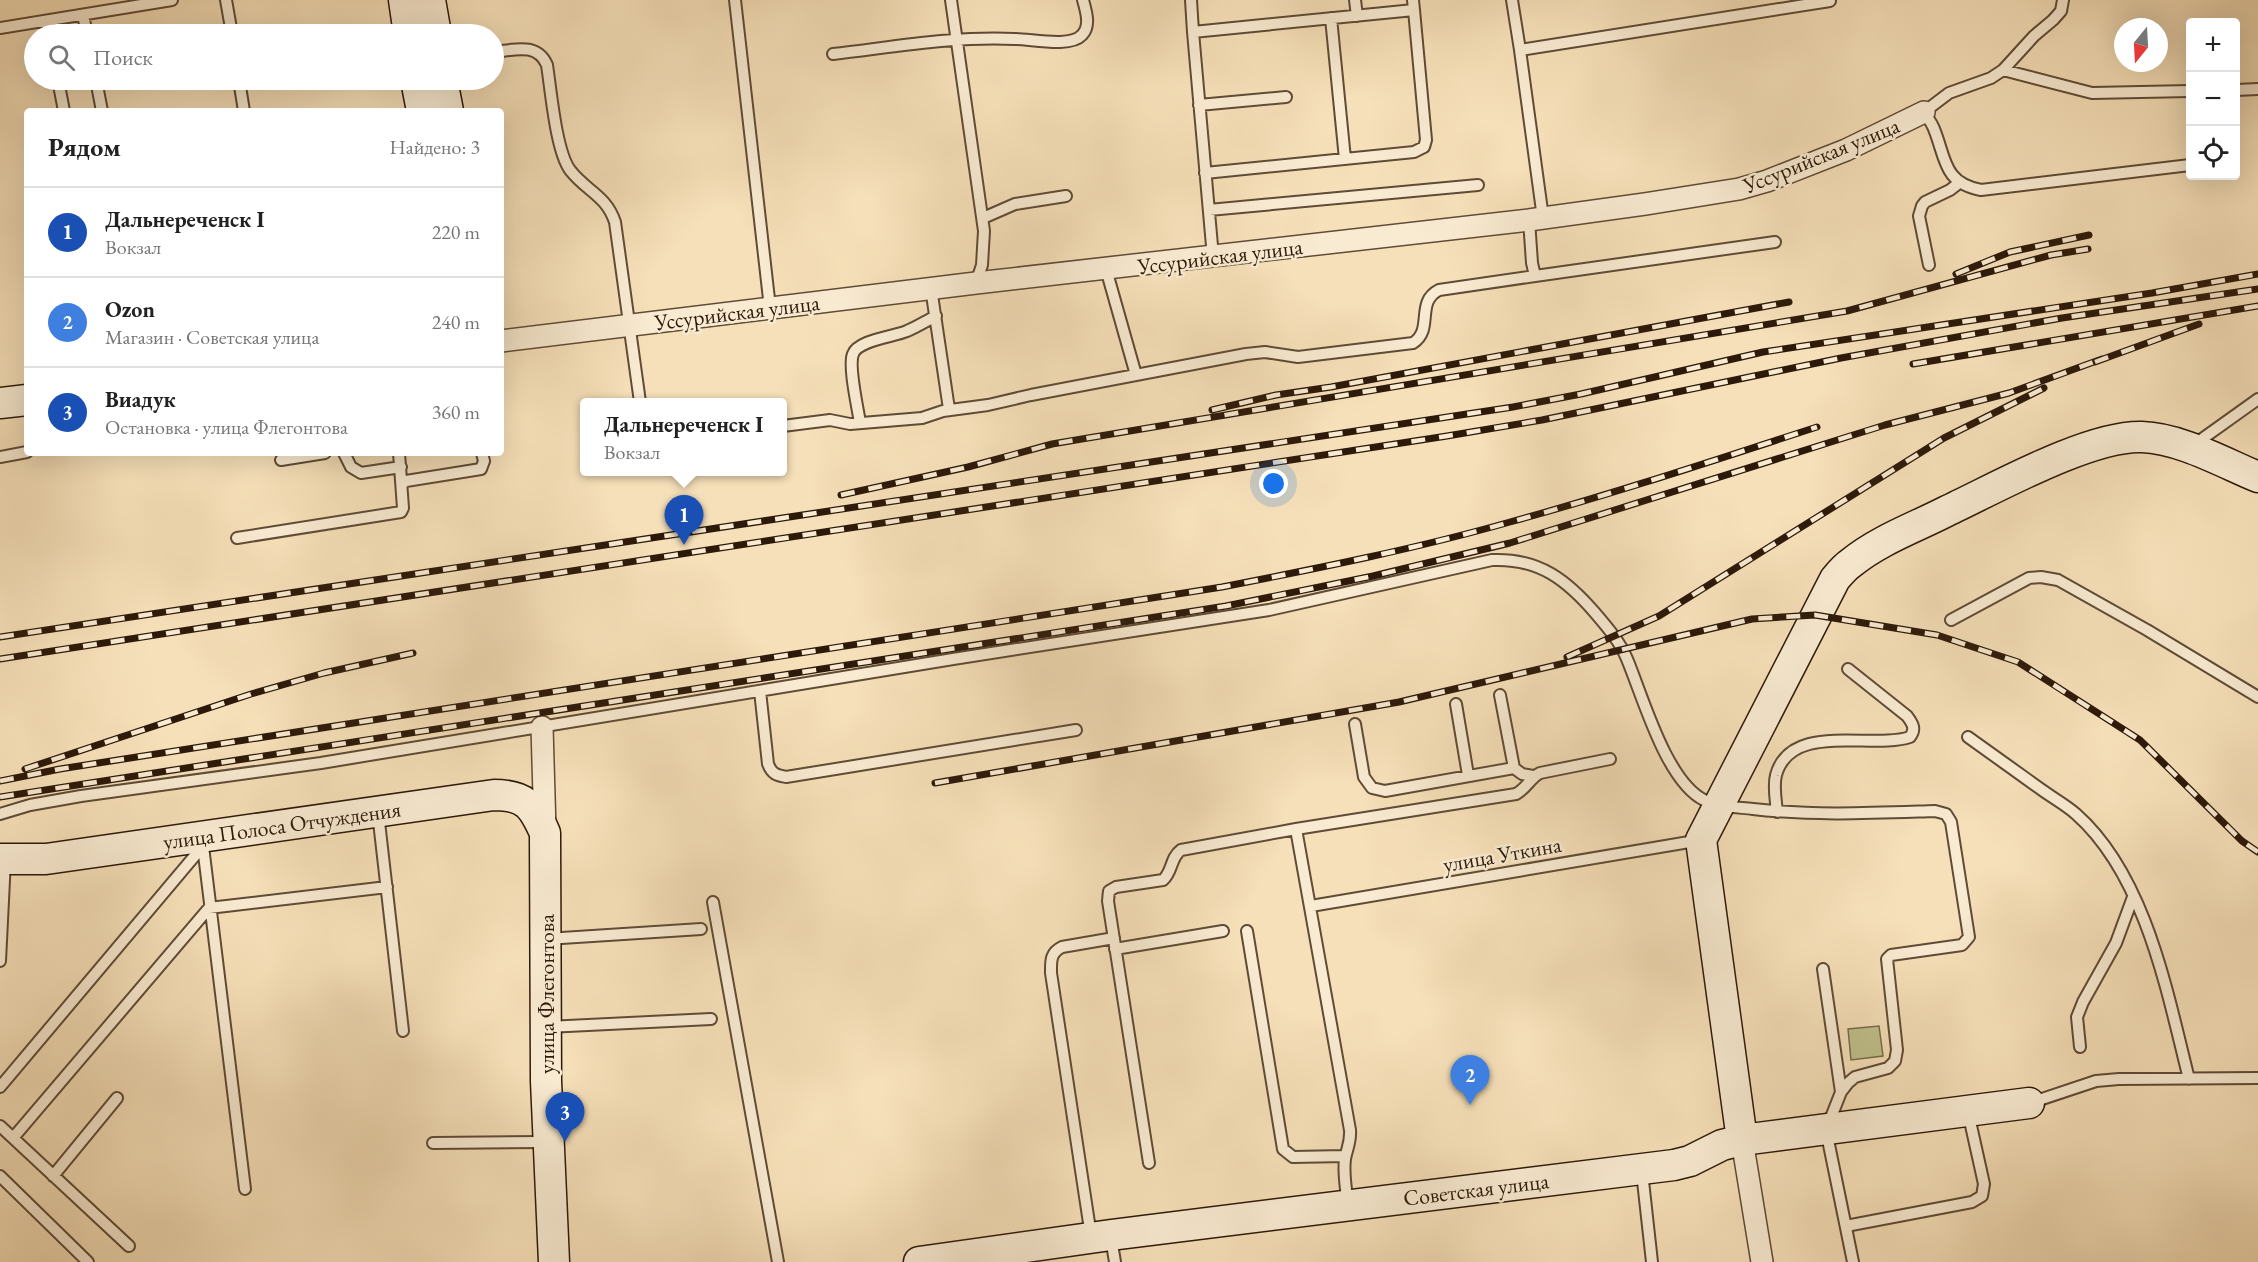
<!DOCTYPE html>
<html lang="ru">
<meta charset="utf-8">
<style>
:root{--surface:#fff;--page:#f6f6f6;--text:#222;--muted:#767676;--line:#e0e0e0;--accent:#0f766e}
body{margin:0;font-family:"EB Garamond",serif;background:var(--page);color:var(--text)}
.controls{position:absolute;right:18px;top:18px;display:grid;overflow:hidden;border-radius:6px;box-shadow:0 6px 24px #0002}
.controls button{width:54px;height:54px;display:grid;place-items:center;padding:0;border:0;border-bottom:2px solid var(--line);background:var(--surface);color:var(--text);font:30px sans-serif}
.compass{position:absolute;left:2114px;top:18px;width:54px;height:54px;border-radius:50%;background:var(--surface);box-shadow:0 6px 24px #0002;rotate:198deg}
.you{position:absolute;left:1274px;top:484px;width:21px;height:21px;margin:-15px;border:4px solid #fff;border-radius:50%;background:#1a73e8;box-shadow:0 0 0 9px #1a73e833}
.badge{display:grid;place-items:center;width:39px;height:39px;border-radius:50%;background:var(--accent);color:#fff;font-size:20px;font-weight:700}
.pin{position:absolute;translate:-50% -50px;filter:drop-shadow(0 2px 3px #0008)}
.pin::after{content:'';position:absolute;top:32px;width:21px;height:18px;background:inherit;clip-path:polygon(0 0,100% 0,50% 100%)}
.popup{position:absolute;left:580px;top:398px;width:207px;height:78px;box-sizing:border-box;display:grid;place-content:center;border-radius:6px;background:var(--surface);filter:drop-shadow(0 2px 4px #0005);font-size:20px;white-space:nowrap;color:var(--muted)}
.popup b{font-size:22px;color:var(--text)}
.popup::after{content:'';position:absolute;left:50%;top:100%;margin-left:-12px;border:12px solid transparent;border-top-color:var(--surface)}
.list{margin:0;padding:0;list-style:none}
h2{display:flex;justify-content:space-between;align-items:center;height:78px;margin:0;padding:0 24px;font-size:26px}
h2 small{font-size:20px;font-weight:400;color:var(--muted)}
.list li{display:grid;grid-template-columns:39px 1fr auto;gap:18px;align-items:center;box-sizing:border-box;height:90px;padding:0 24px;border-top:2px solid var(--line)}
.list b{display:block;font-size:22px;white-space:nowrap}
.list p{margin:0;font-size:20px;white-space:nowrap;color:var(--muted)}
.list em{font-size:20px;font-style:normal;color:var(--muted)}
.icon{flex:none;width:33px;height:33px;fill:none;stroke:currentColor;stroke-width:2;stroke-linecap:round;stroke-linejoin:round}
.map{position:relative;flex:none;width:2258px;height:1262px;overflow:hidden}
.search{position:absolute;background:var(--surface);box-shadow:0 6px 24px #0002;left:24px;top:24px;width:480px;height:66px;display:flex;align-items:center;gap:15px;box-sizing:border-box;padding:0 21px;border-radius:33px;color:var(--muted);font-size:22px}
.panel{position:absolute;background:var(--surface);box-shadow:0 6px 24px #0002;left:24px;top:108px;width:480px;height:348px;border-radius:6px}
.map>svg:first-child{display:block}
.green{fill:#c0c18d;stroke:#766d4c;stroke-width:1.5}
.lines{fill:none;stroke-linecap:round;stroke-linejoin:round}
.lane-casing{stroke:#5f4b36;stroke-width:14}
.street-casing{stroke:#5f4b36;stroke-width:24}
.secondary-casing{stroke:#2d190a;stroke-width:33}
.lane{stroke:#f9ebd2;stroke-width:10}
.street{stroke:#f9ebd2;stroke-width:21}
.secondary{stroke:#f9ebd2;stroke-width:30}
.rail-casing{stroke:#2d190a;stroke-width:7}
.rail{stroke:#f9ebd2;stroke-width:4.5;stroke-dasharray:14;stroke-linecap:butt}
.labels{text-anchor:middle;stroke-width:5;stroke-linejoin:round;paint-order:stroke}
.street-label{font-size:22px;fill:#2d190a;stroke:#f9ebd2}
</style>
<div class="map">
<svg width="2258" height="1262" viewBox="0 0 2258 1262">
<rect width="100%" height="100%" fill="#f6e0b9"/>
<filter id="stains"><feTurbulence type="fractalNoise" baseFrequency=".00333" numOctaves="4"/><feColorMatrix values="0 0 0 0 .2 0 0 0 0 .09 0 0 0 0 .02 0 0 0 .5 -.17"/></filter>
<radialGradient id="worn" r=".72"><stop offset=".6" stop-color="#630" stop-opacity="0"/><stop offset="1" stop-color="#630" stop-opacity=".3"/></radialGradient>
<path class="green" d="M1879 1026 1883 1056 1851 1060 1848 1029Z"/>
<g class="lines">
<defs>
<path id="lane" d="M226 0 232 34
M735 0 770 308
M951 0 984 231 982 265 976 283
M1191 0 1193 32
M1355 0 1357 16
M1512 0 1520 50 1830 1
M2063 0 2061 11 2053 20 2034 36 2003 70 1991 78 1949 93 1924 112C1927 117 1932 123 1934 129 1946 158 1943 183 1981 190L2190 165
M83 15 87 34
M1331 18 1345 159
M47 21 50 34
M0 28 172 0
M1520 50 1543 218
M494 52C514 50 537 42 547 65 551 91 556 151 570 170 586 191 606 195 615 222L640 402
M833 54C894 47 954 36 1015 39 1032 39 1070 48 1082 35 1091 26 1086 11 1083 0
M2003 70 2092 93 2190 91
M58 80 64 111
M96 80 102 111
M239 80 244 111
M2236 90 2258 89
M1199 105 1286 97
M1205 173 1414 152 1424 147 1426 140 1414 10
M1209 210 1478 185
M983 218 1015 204 1066 196
M1213 257 1193 32 1414 10 1413 0
M1929 265 1919 216 1922 206 1925 202 1950 190 1959 183
M1106 269 1136 375
M1535 276 1775 242
M931 288 949 409
M860 423C858 409 848 366 853 354 858 340 893 337 907 331 917 327 926 321 936 316
M783 426 830 420 850 424 922 418 943 411 988 405 1031 395 1246 354 1265 352 1298 357 1413 343C1434 330 1415 302 1439 290L1535 276 1532 263 1529 220
M2195 444 2258 399
M344 453 351 467 361 473 401 467
M0 457 27 452
M281 460 325 453
M402 484 406 481 481 469 484 461 482 453
M237 538 401 512 403 508 399 453
M1951 620 2029 578 2041 577 2058 580 2147 630 2258 697
M760 691 768 764C772 774 776 775 786 777L1076 730
M1500 695 1514 768 1522 774 1533 776
M1456 704 1468 775
M1355 724 1364 777 1372 788 1385 791 1514 768
M1968 737C1993 755 2017 772 2042 790 2053 798 2066 805 2076 814 2146 876 2167 992 2189 1079
M1777 812C1776 801 1773 787 1776 775 1791 721 1872 750 1910 737 1916 729 1913 724 1907 716L1848 669
M378 813 403 1031
M0 814 30 805 81 796 321 763 953 659 1269 610 1492 560C1539 558 1567 580 1596 614 1608 628 1620 642 1627 659 1643 697 1666 781 1704 800 1720 807 1736 807 1753 809 1814 816 1874 813 1935 811L1946 814 1951 822 1969 937 1962 945 1891 955 1887 959 1897 1050 1895 1061 1888 1068 1855 1077 1848 1083 1841 1092 1826 1130 1853 1262
M1296 829 1516 794C1527 788 1530 778 1540 773L1610 759
M202 838 245 1189
M713 902 778 1262
M1311 906 1701 840
M1247 931 1283 1149 1293 1157 1345 1156
M546 939 701 929
M1115 949 1223 931
M0 961 5 860
M1823 969 1841 1092
M547 1027 711 1019
M2080 1047 2077 1017 2083 1002 2116 943 2133 897
M0 1087 203 846
M2030 1103 2096 1081 2119 1079 2258 1078
M0 1126 129 1246
M13 1138 209 908 387 887
M433 1143 546 1142
M1149 1163 1108 901 1109 891 1116 887 1163 880C1173 871 1170 858 1181 850L1296 829 1350 1130C1351 1142 1347 1148 1345 1159 1343 1174 1346 1189 1348 1204
M1642 1172 1652 1262
M0 1176 88 1262
M53 1176 117 1098
M1846 1226 1972 1202 1982 1196 1984 1184 1968 1112
M1091 1236 1051 973C1051 961 1050 953 1062 947L1114 938
M1111 1238 1115 1262"/>
<path id="street" d="M501 341 976 283 1529 220 1645 204 1739 189 1767 181 1846 150 1924 112
M542 727 545 830
M1742 1140 1762 1262"/>
<path id="secondary" d="M404 0 409 34
M430 0 436 34
M416 80 422 111
M442 80 448 111
M0 403 27 400
M0 859H46L494 795C526 795 533 806 545 833L546 1081 554 1262
M1742 1140 1701 840 1835 579C1840 573 1845 567 1851 563 1879 540 1916 527 1947 511 1996 488 2090 435 2142 437 2180 438 2224 463 2258 477
M919 1262 1111 1235 1674 1165 1690 1161 1722 1145 1742 1140 2029 1103"/>
</defs>
<use href="#lane" class="lane-casing"/>
<use href="#street" class="street-casing"/>
<use href="#secondary" class="secondary-casing"/>
<use href="#lane" class="lane"/>
<use href="#street" class="street"/>
<use href="#secondary" class="secondary"/>
<defs>
<path id="rail" d="M1956 274 2010 252 2089 235
M2095 362 2199 324
M1913 364 2258 306
M1212 410 1276 395 1331 387 1789 302
M841 495 968 467 1052 444 1847 311 2051 255 2088 249
M0 637 1513 407 1581 394 1763 352 2152 293 2258 274
M1567 657 1659 616 1944 438 2044 388
M0 659 1447 436 1542 420 1841 358 2062 318 2258 289
M25 769 251 694 324 673 413 653
M0 781 60 769 1222 587C1319 568 1415 549 1510 522 1613 494 1715 460 1817 427
M935 783 1399 702 1752 619 1815 615 1937 635 2018 662 2140 740 2242 841 2258 852
M0 797 1226 606 1373 576 1510 543 1885 425 2009 393 2102 359"/>
</defs>
<use href="#rail" class="rail-casing"/>
<use href="#rail" class="rail"/>
</g>
<g class="labels">
<g class="street-label">
<text transform="translate(1821 155) rotate(-22)" y="8">Уссурийская улица</text>
<text transform="translate(1220 256) rotate(-7)" y="8">Уссурийская улица</text>
<text transform="translate(737 312) rotate(-7)" y="8">Уссурийская улица</text>
<text transform="translate(282 825) rotate(-8)" y="8">улица Полоса Отчуждения</text>
<text transform="translate(1502 854) rotate(-10)" y="8">улица Уткина</text>
<text transform="translate(546 994) rotate(-90)" y="8">улица Флегонтова</text>
<text transform="translate(1476 1189) rotate(-7)" y="8">Советская улица</text>
</g>
</g>
<rect width="100%" height="100%" filter="url(#stains)"/>
<rect width="100%" height="100%" fill="url(#worn)"/>
</svg>
<div class="controls">
<button>+</button>
<button>−</button>
<button><svg class="icon" aria-label="locate" viewBox="0 0 24 24"><circle cx="12" cy="12" r="6"/><path d="M12 2v4M12 18v4M2 12h4M18 12h4"/></svg></button>
</div>
<svg class="compass" viewBox="-18 -18 36 36"><path d="M0-13l5 13h-10z" fill="#e53935"/><path d="M0 13l5-13h-10z" fill="#767676"/></svg>
<div class="you"></div>
<div class="pin badge" style="left:684px;top:545px;background:#1a4fb4">1</div>
<div class="popup"><b>Дальнереченск I</b>Вокзал</div>
<div class="pin badge" style="left:1470px;top:1105px;background:#3f7fe0">2</div>
<div class="pin badge" style="left:565px;top:1142px;background:#1a4fb4">3</div>
<div class="search"><svg class="icon" aria-label="search" viewBox="0 0 24 24"><circle cx="10" cy="10" r="6"/><path d="M15 15l6 6"/></svg>Поиск</div>
<section class="panel">
<h2>Рядом<small>Найдено: 3</small></h2>
<ul class="list">
<li><span class="badge" style="background:#1a4fb4">1</span><div><b>Дальнереченск I</b><p>Вокзал</p></div><em>220 m</em></li>
<li><span class="badge" style="background:#3f7fe0">2</span><div><b>Ozon</b><p>Магазин · Советская улица</p></div><em>240 m</em></li>
<li><span class="badge" style="background:#1a4fb4">3</span><div><b>Виадук</b><p>Остановка · улица Флегонтова</p></div><em>360 m</em></li>
</ul>
</section>
</div>
